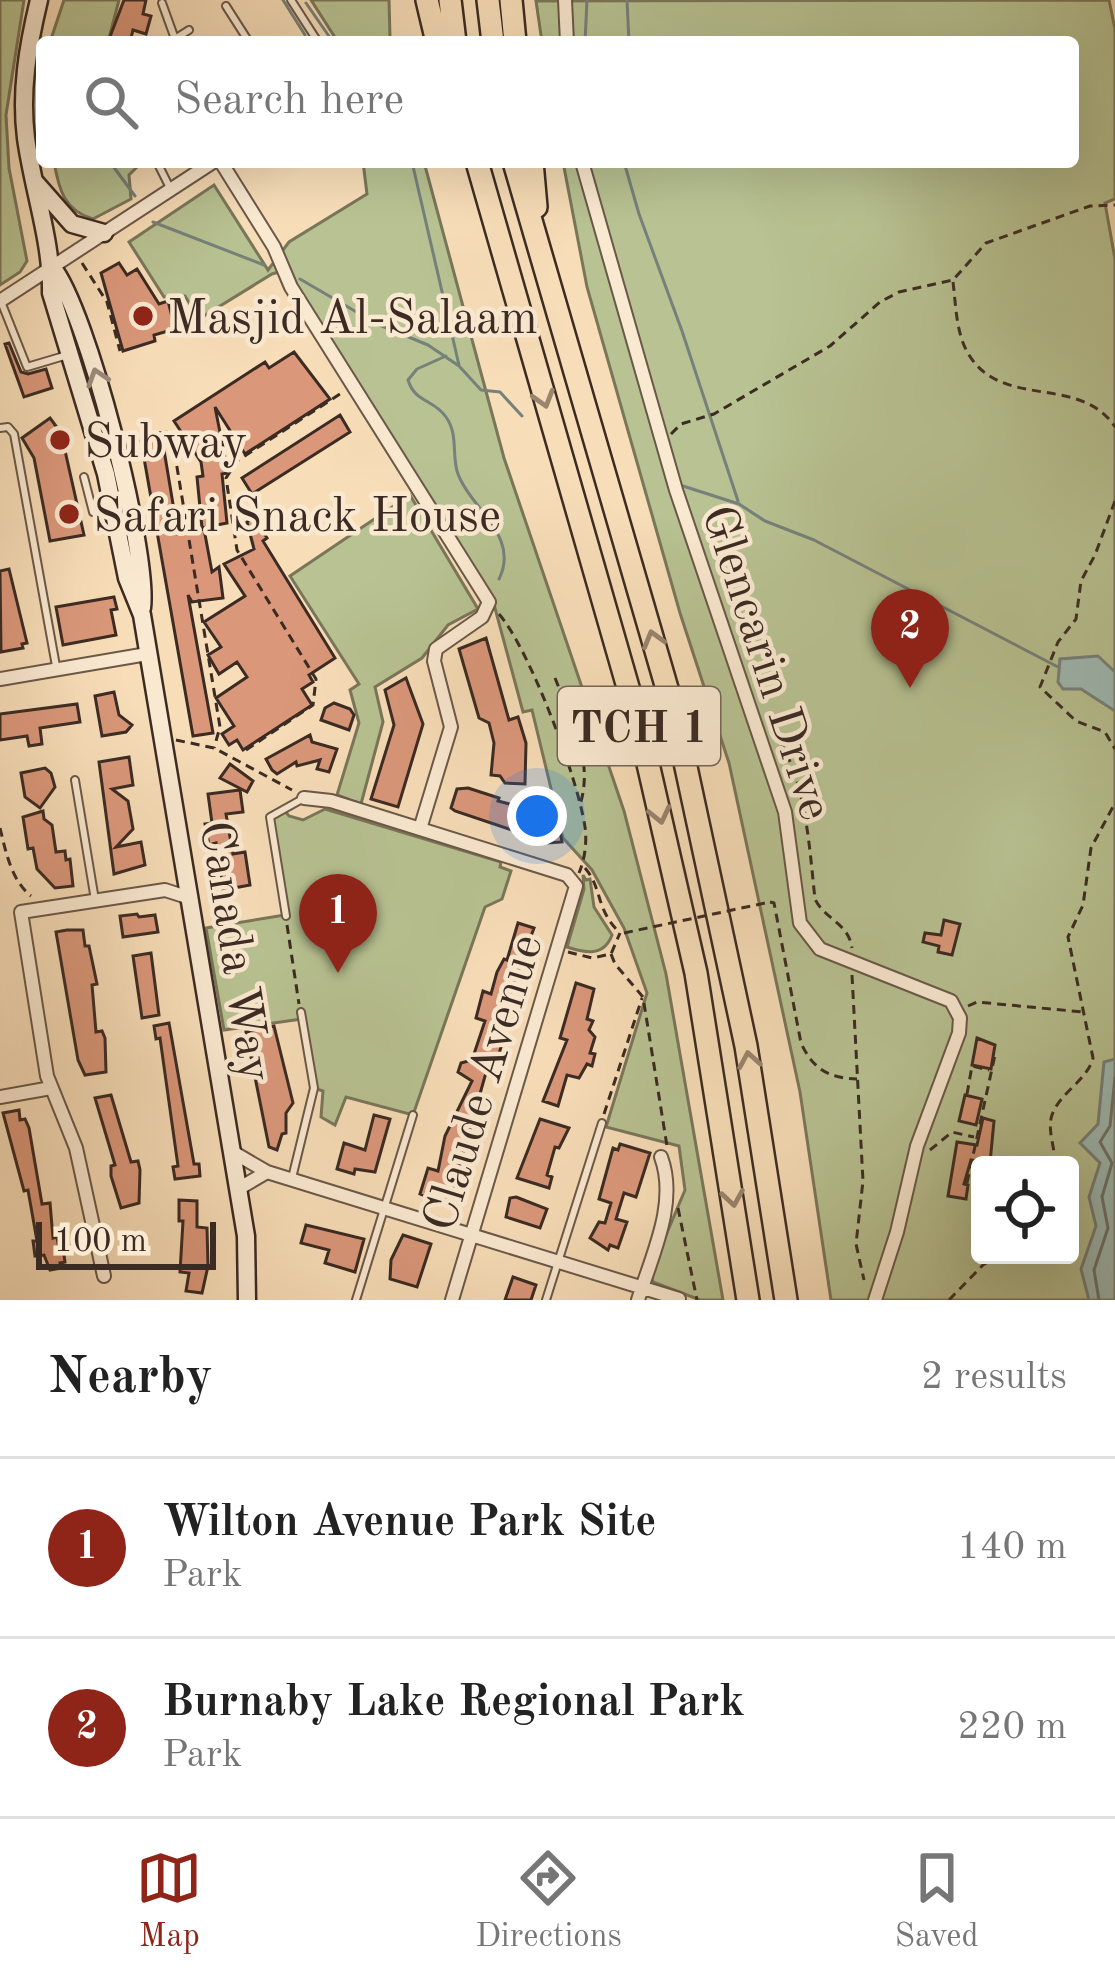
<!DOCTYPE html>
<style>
:root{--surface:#fff;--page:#f6f6f6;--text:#222;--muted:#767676;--line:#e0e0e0;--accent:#8f2418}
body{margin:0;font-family:"Old Standard TT",serif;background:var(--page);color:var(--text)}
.controls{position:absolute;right:36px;bottom:36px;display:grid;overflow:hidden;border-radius:12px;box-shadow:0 12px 48px #0002}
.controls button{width:108px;height:108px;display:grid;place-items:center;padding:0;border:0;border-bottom:3px solid var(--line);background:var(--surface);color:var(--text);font:60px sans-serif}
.scale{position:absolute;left:36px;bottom:30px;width:180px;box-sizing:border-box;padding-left:12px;border:6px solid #3b2b23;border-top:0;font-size:33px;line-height:42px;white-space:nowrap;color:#3b2b23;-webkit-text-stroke:9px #fae9d1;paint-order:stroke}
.you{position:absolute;left:537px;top:816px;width:42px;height:42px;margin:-30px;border:9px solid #fff;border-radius:50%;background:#1a73e8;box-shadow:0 0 0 18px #1a73e833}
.badge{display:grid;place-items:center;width:78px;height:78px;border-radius:50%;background:var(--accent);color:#fff;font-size:39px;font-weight:700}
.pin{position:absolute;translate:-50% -99px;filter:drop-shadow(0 3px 6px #0008)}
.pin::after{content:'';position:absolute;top:63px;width:42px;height:36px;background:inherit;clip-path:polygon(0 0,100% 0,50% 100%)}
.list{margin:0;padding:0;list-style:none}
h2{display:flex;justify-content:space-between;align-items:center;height:156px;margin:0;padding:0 48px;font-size:51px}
h2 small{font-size:39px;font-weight:400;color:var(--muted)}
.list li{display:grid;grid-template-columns:78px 1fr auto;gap:36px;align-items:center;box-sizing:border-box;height:180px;padding:0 48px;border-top:3px solid var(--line)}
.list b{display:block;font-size:45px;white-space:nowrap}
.list p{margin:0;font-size:39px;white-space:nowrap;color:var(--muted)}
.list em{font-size:39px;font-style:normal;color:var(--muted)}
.icon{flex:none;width:66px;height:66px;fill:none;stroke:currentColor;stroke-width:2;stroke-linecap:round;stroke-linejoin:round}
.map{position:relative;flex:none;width:1115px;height:1300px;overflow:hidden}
.search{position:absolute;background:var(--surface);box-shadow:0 12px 48px #0002;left:36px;right:36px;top:36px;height:132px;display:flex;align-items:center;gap:30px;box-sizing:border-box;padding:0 42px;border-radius:12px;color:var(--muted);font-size:45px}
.sheet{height:516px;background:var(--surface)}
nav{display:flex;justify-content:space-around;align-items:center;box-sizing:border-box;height:168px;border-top:3px solid var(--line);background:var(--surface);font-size:33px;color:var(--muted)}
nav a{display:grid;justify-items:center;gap:6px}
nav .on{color:var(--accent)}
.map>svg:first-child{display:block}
.green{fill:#b8c292;stroke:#7a765a;stroke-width:3;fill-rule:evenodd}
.water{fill:#9ebbb5;stroke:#76817b;stroke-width:3}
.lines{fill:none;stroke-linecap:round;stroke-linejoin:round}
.shore{stroke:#6c736c;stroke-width:3}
.stream{stroke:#76817b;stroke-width:3}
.building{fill:#da977a;stroke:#3b2b23;stroke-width:3}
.lane-casing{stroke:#6a5848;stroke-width:10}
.street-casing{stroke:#6a5848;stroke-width:16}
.secondary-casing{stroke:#3b2b23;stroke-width:21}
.highway-casing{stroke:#3b2b23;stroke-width:26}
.path{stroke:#3b2b23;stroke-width:3;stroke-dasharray:9 6;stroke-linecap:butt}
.lane{stroke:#fae9d1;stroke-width:6}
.street{stroke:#fae9d1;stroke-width:12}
.secondary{stroke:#fae9d1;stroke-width:16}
.highway{stroke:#f7ddb8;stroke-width:21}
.path-bridge{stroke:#3b2b23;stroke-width:3;stroke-dasharray:9 6;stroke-linecap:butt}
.oneway{stroke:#9a8a7a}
.oneway2{stroke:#99846e}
.poi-dot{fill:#8f2418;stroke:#fae9d1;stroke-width:4.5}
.labels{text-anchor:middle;stroke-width:9;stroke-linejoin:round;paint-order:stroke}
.shield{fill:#fae9d1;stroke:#746457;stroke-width:3}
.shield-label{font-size:45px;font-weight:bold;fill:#3b2b23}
.poi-label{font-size:48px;fill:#3b2b23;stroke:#fae9d1;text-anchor:start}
.street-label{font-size:48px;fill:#3b2b23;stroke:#fae9d1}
</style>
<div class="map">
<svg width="1115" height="1300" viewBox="0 0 1115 1300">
<rect width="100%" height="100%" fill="#f7ddb8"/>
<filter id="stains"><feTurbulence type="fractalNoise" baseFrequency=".00167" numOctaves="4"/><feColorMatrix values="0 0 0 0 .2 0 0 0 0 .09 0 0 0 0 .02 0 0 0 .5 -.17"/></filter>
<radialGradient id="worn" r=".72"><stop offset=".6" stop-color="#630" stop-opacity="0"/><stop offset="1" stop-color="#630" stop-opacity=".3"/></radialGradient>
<path class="green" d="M0 0H24L6 115 9 168 27 261 20 272 0 285Z
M64 0H119L108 42H50Z
M311 0H389L390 37 380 42H338Z
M1109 0 1115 29V199L1105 203 1115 259V1300H831L800 1092 729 763 680 613 587 287 563 162H1073V42H542L536 1ZM980 1165H1070V1255H980Z
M54 162H142L129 175 131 199 93 219C64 210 59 190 54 162Z
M363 162H424L504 458 624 811 666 974 723 1300H700L653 1282 650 1273 685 1190 679 1146 606 1127 647 993 624 928 592 870 563 838 532 710 523 712 492 597 286 270 272 274 199 319 185 296 164 297 129 242 214 185 268 270 289 242 367 194Z
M410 495 478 609 448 625 422 658 375 687 383 722 361 804 337 795 359 723 350 690 359 684 290 576Z
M325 809 501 862 500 867 511 871 502 899 485 907 413 1115 346 1097 335 1125 321 1117 323 1091 314 1088 302 1019 224 1030 206 928 285 915 270 817 284 810 289 816 303 820Z
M583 875 586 880 590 879 594 907 612 935C604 957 585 953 567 947L584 889Z"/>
<path class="water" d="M1098 656 1115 672V711L1081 689H1063L1058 682 1060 659Z
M1115 1059V1300H1089L1081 1269 1096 1226 1089 1197 1100 1163 1080 1143 1098 1124 1104 1062Z"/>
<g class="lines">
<path class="shore" d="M1099 1300 1094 1270 1108 1228 1102 1197 1112 1163 1100 1142 1110 1126 1115 1078"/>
<path class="stream" d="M283 0 305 35
M627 0 629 42
M306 3 333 42
M585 42 587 0
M110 162 135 196
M412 162 459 365
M624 162 639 214 682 331 738 501
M153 222 264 265
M300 279 377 324 428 345 459 366 481 390 500 392 522 416
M446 356 417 369 408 380C415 403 434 399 446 417 458 434 452 452 457 471 468 507 521 535 499 579
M683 486 739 504 765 521 814 540 1058 667"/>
</g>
<path class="building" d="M124 0H146L143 14 151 16 146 34 133 30 130 42H108Z
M119 263 127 275 137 269 159 304 168 301 175 329 154 335 155 341 123 351 101 273Z
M9 343 21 372 28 374 46 369 52 388 24 397 5 344Z
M294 352 330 399 245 454 215 407 228 473 222 474 227 523 202 528 197 477 203 476 201 462 174 421 265 362 269 368Z
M340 415 350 432 252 494 242 478Z
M50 418 61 433 84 535 50 541 34 458 22 438Z
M162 438 178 534 204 529 212 572 219 567 223 598 192 602 188 595 213 733 193 736 141 441Z
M254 517 267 538 263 541 335 658 309 675 313 682 302 689 312 705 243 750 237 740 229 745 222 734 234 726 216 698 247 677 237 662 219 674 208 655 221 647 204 622 245 596 224 564 254 549 247 522Z
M9 569 27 643 22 644 23 648 1 652 0 571Z
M114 597 117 609 111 610 116 635 63 645 56 607Z
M486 638 509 720 518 717 526 743 525 784 505 783 500 776 491 775 494 743 489 723 479 718 459 649Z
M406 678 423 724 398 807 371 799 394 725 385 690Z
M114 692 119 715 132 725 126 732 102 736 95 696Z
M334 703 350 709 354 715 349 730 321 720 325 708Z
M77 704 80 722 40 728 42 744 29 746 27 736 0 740V714Z
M310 735 312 742 337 749 329 772 317 769 320 760 297 766 296 762 277 774 272 770 266 759Z
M129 757 133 785 112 789 128 801 133 829 116 847 141 842 145 865 114 874 99 762Z
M230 764 253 781 247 792 220 778Z
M45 768 51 773 55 787 40 808 25 797 21 773Z
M468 788 499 798 498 801 532 810 556 809 562 842 549 843V837L518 832 455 811 451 808 457 789Z
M240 790 243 812 226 814 233 854 245 852 250 885 223 890 216 843 209 845 205 824 212 823 208 794Z
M43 811 44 819 52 825 56 852 65 851 66 860 70 859 73 886 55 888 37 869 33 848 28 849 23 817Z
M137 914 139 917 155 915 158 932 123 937 120 916Z
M944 920 960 924 952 955 938 952 939 946 923 942 925 933 941 935Z
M518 923 534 928 508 999 512 1000 501 1030 502 1043 498 1058 491 1055 449 1203H442L420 1194 428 1168 438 1171 445 1136 472 1081 458 1072 461 1063 472 1060 485 1021 476 1018 483 991 491 994 497 972 504 959 507 960Z
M67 930H83L85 946H89L97 984 92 985 96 1032 102 1031 105 1038 106 1072 85 1075 78 1060 56 932Z
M151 953 159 1015 142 1018 133 956Z
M576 983 594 989 587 1019 593 1021 589 1030 595 1037 590 1053 595 1054 592 1066 587 1064 579 1078 567 1075 558 1106 543 1101 567 1040 560 1038Z
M169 1023 194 1164H199L200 1176 175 1179 173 1167 178 1166 160 1038 156 1039 154 1026Z
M274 1026 293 1103 286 1113V1133L282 1134 277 1150 269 1147 246 1032Z
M977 1038 995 1045 991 1069 972 1065Z
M111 1095 131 1162 138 1161 140 1170 139 1203 121 1208 111 1176V1166L115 1165 95 1098Z
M965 1095 982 1099 976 1125 959 1121Z
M19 1110 20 1120 25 1119 29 1128 42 1204 50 1203 53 1238 57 1237 59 1249 63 1248 65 1262 60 1263 61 1268 50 1270 44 1255 35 1256 33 1241H37L28 1190 24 1191 3 1113Z
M374 1115 390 1119 375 1172 355 1169 354 1174 337 1169 344 1143 365 1150Z
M983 1118 994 1121 990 1163 971 1160 964 1184 968 1185 966 1199 948 1196 957 1142 977 1145Z
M540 1119 569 1128 559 1148 555 1147 547 1175 552 1177 549 1188 517 1178Z
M620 1144 650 1153 636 1197 624 1193 616 1219 627 1222 618 1248 610 1245 608 1250 590 1238 599 1222 605 1223 611 1203 599 1199 613 1148 618 1150Z
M516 1197 547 1209 540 1228 506 1217 510 1198Z
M179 1200 197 1201V1227L207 1228 208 1266 202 1293 186 1291 189 1273 180 1272 183 1221H179Z
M306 1225 364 1239 355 1272 325 1263 329 1250 301 1243Z
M403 1235 431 1244 417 1287 390 1279 391 1260Z
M513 1277 536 1285 531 1300H505Z"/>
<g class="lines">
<defs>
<path id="lane" d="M291 0 318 42
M162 3 175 39
M226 6 249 42
M170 42 189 30
M159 166 169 186
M2 304 27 367 64 356
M0 428 8 427 14 434 56 666
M84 477 93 512 111 509
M75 780 95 900
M286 916 270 817 304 798
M292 1178 314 1088 301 1012
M356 1300 413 1115
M546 1300 602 1123"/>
<path id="street" d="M565 0 567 42
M221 162 274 247 291 287 489 602 482 617 436 649 434 661 451 727 420 829
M582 162 676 490 785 812 800 923 820 949 951 1001 960 1018 959 1033 917 1146 897 1232 875 1300
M0 301 213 162
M0 679 147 654
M304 798 331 801 567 875 576 886 452 1300
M0 1097 51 1088
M231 1151 267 1172 679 1299
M238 1189 267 1172
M104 1276 76 1148 47 1076 21 912 165 890 190 898
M638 1300C652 1255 678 1203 661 1157"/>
<path id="secondary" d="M39 0C28 46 20 91 26 138 33 190 52 241 51 293L106 474 127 578 142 615 246 1236 247 1300
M35 182 72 224 104 233
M52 267C87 309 149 552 142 608"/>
<path id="highway" d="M427 0 437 42
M450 0 455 42
M488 0 493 42
M511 0 515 42
M477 162 640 729 696 973 748 1300
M514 162 675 716 746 1046 786 1300
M532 162 536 207"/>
</defs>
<use href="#lane" class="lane-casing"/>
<use href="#street" class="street-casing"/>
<use href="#secondary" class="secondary-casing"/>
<use href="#highway" class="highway-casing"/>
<path class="path" d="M82 263 107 302 120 351
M953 282C956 306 956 334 969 355 1003 410 1080 374 1115 427
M671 434 681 424 714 414 830 346 880 302 899 292 953 280 986 243 1090 206 1115 205
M131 442 142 435 168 432 172 437 220 727 214 748
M1115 501 1095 555 1081 581 1076 619 1058 642 1040 687 1076 721 1105 732 1115 749
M499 614C530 650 578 779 585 827 587 842 585 859 579 873
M555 678C571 719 594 760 580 805
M771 728C806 773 809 845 815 899 825 920 848 922 852 948
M176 740 214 748 292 790
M246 750 313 705 316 679 237 550 226 478 237 461 343 392
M0 828C6 852 11 880 31 896
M585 868C603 889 595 909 620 933
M770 902 774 903 801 1043C813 1069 828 1078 857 1079
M287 925 299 1004
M568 952 592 958 611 954 620 933
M611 954 615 964 643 997 667 1146
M852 975 863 1181 856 1244 864 1280
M968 1006 977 1002 1083 1012
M967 1094 972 1066 989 1070
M604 1114 642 998
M930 1150 952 1132 974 1137
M1056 1165C1055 1150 1047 1129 1052 1115 1060 1092 1087 1081 1093 1058L1068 937 1083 905 1091 848 1115 803
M967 1183 995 1055
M678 1208 697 1300
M949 1300 983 1265 999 1255"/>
<use href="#lane" class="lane"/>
<use href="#street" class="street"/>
<use href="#secondary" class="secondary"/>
<use href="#highway" class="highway"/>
<path class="path-bridge" d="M624 933 770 902"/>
</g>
<defs><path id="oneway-chevron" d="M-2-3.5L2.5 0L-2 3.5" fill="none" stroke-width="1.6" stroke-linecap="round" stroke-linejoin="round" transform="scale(3)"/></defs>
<use class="oneway" href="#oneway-chevron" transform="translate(97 377) rotate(-108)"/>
<g class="oneway2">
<use href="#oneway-chevron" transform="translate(544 399) rotate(73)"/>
<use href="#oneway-chevron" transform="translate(653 639) rotate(-106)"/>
<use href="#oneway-chevron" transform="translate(660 815) rotate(77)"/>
<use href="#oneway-chevron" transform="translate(749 1060) rotate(-100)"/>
<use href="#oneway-chevron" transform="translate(733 1198) rotate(81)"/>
</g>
<g class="poi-dot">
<circle cx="143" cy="316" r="12"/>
<circle cx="60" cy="440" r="12"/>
<circle cx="69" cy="514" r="12"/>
</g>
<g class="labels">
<rect class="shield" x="558" y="687" width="162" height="78" rx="9"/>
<g class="shield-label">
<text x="639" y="742">TCH 1</text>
</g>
<g class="poi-label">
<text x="167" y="333">Masjid Al-Salaam</text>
<text x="84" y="457">Subway</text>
<text x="93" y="531">Safari Snack House</text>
</g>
<g class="street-label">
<text transform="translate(769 662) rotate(72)" y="17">Glencarin Drive</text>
<text transform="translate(238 951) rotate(81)" y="17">Canada Way</text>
<text transform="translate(481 1082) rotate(-73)" y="17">Claude Avenue</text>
</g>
</g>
<rect width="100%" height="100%" filter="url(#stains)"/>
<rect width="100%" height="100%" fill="url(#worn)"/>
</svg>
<div class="controls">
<button><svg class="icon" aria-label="locate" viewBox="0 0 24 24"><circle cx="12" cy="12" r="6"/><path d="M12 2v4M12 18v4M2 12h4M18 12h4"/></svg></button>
</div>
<div class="scale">100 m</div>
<div class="you"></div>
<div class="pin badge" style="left:338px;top:973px">1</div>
<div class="pin badge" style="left:910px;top:688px">2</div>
<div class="search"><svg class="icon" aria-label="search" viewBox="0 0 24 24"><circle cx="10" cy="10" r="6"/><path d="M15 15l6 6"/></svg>Search here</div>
</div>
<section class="sheet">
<h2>Nearby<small>2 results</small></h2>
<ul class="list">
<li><span class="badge">1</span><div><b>Wilton Avenue Park Site</b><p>Park</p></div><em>140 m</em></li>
<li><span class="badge">2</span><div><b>Burnaby Lake Regional Park</b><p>Park</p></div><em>220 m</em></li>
</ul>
</section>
<nav>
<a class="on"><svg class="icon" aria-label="map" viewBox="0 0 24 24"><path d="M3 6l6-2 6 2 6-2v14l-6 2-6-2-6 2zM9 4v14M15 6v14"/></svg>Map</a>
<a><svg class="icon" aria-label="directions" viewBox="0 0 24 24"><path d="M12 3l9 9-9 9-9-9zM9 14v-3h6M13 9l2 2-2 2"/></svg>Directions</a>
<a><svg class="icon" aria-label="saved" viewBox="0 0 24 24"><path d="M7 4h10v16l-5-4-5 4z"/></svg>Saved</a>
</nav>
